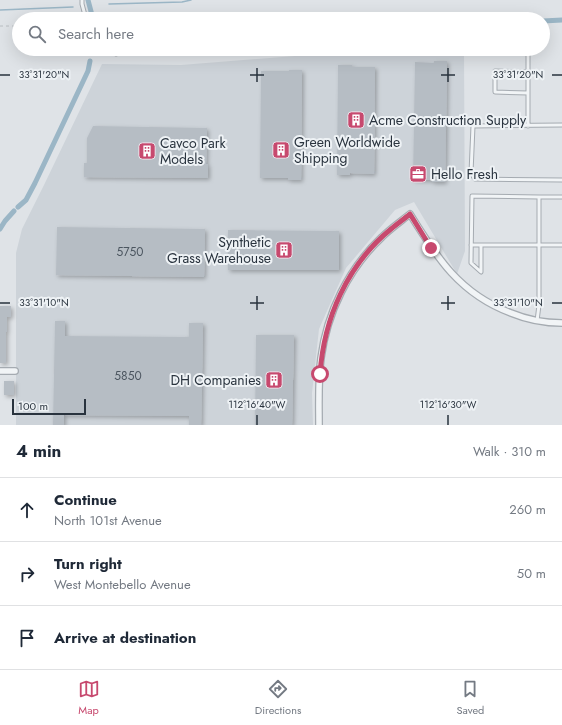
<!DOCTYPE html>
<meta charset="utf-8">
<style>
:root{--surface:#fff;--page:#f2f2f3;--text:#1f2937;--muted:#747a83;--line:#e0e1e3;--accent:#c7496e}
body{margin:0;font-family:Jost,sans-serif;background:var(--page);color:var(--text)}
.scale{position:absolute;left:12px;bottom:10px;width:74px;box-sizing:border-box;padding-left:4px;border:2px solid #29333e;border-top:0;font-size:11px;line-height:14px;white-space:nowrap;color:#29333e;-webkit-text-stroke:3px #eef2f5;paint-order:stroke}
.stop{position:absolute;width:12px;height:12px;margin:-9px;border:3px solid #c7496e;border-radius:50%;background:#fff}
.stop.end{background:#c7496e;border-color:#fff;box-shadow:0 1px 4px #0008}
.list{margin:0;padding:0;list-style:none}
h2{display:flex;justify-content:space-between;align-items:center;height:52px;margin:0;padding:0 16px;font-size:17px}
h2 small{font-size:13px;font-weight:400;color:var(--muted)}
.list li{display:grid;grid-template-columns:26px 1fr auto;gap:12px;align-items:center;box-sizing:border-box;height:64px;padding:0 16px;border-top:1px solid var(--line)}
.list b{display:block;font-size:15px;white-space:nowrap}
.list p{margin:0;font-size:13px;white-space:nowrap;color:var(--muted)}
.list em{font-size:13px;font-style:normal;color:var(--muted)}
.icon{flex:none;width:22px;height:22px;fill:none;stroke:currentColor;stroke-width:2;stroke-linecap:round;stroke-linejoin:round}
.map{position:relative;flex:none;width:562px;height:425px;overflow:hidden}
.search{position:absolute;background:var(--surface);box-shadow:0 4px 16px #0002;left:12px;right:12px;top:12px;height:44px;display:flex;align-items:center;gap:10px;box-sizing:border-box;padding:0 14px;border-radius:22px;color:var(--muted);font-size:15px}
.sheet{height:244px;background:var(--surface)}
nav{display:flex;justify-content:space-around;align-items:center;box-sizing:border-box;height:56px;border-top:1px solid var(--line);background:var(--surface);font-size:11px;color:var(--muted)}
nav a{display:grid;justify-items:center;gap:2px}
nav .on{color:var(--accent)}
.map>svg:first-child{display:block}
.built{fill:#cdd3d9}
.lines{fill:none;stroke-linecap:round;stroke-linejoin:round}
.stream{stroke:#9bb6c6;stroke-width:1.5}
.canal{stroke:#9bb6c6;stroke-width:5}
.building{fill:#b6bdc4;filter:url(#shadow)}
.lane-casing{stroke:#a5abb1;stroke-width:5}
.street-casing{stroke:#a5abb1;stroke-width:8}
.path{stroke:#b9bec2;stroke-width:1;stroke-dasharray:3 3;stroke-linecap:butt}
.lane{stroke:#f1f4f6;stroke-width:3}
.street{stroke:#f1f4f6;stroke-width:5.5}
.route{stroke:#c7496e;stroke-width:5}
.ticks{fill:none;stroke:#29333e;stroke-width:1.5}
.labels{text-anchor:middle;stroke-width:4;stroke-linejoin:round;paint-order:stroke}
.number-label{font-size:12px;fill:#4c5660}
.poi-label{font-size:14px;fill:#29333e;stroke:#eef2f5;text-anchor:start}
.ticks-label{font-size:10px;text-anchor:middle;fill:#29333e;stroke:#eef2f5;stroke-width:4;stroke-linejoin:round;paint-order:stroke}
</style>
<div class="map">
<svg width="562" height="425" viewBox="0 0 562 425">
<defs>
<filter id="shadow"><feDropShadow dx="2" dy="2" stdDeviation="2" flood-color="#0004"/></filter>
</defs>
<rect width="100%" height="100%" fill="#dfe3e7"/>
<path class="built" d="M382 49H464L465 251 457 274 414 202 395 210 346 268 319 329 312 393 313 425H16V253L22 229 44 185 102 64 181 65Z"/>
<g class="lines">
<path class="stream" d="M109 4 182 2 191 0
M0 10 73 7"/>
<path class="canal" d="M88 0 93 19
M543 21 562 20
M90 52 91 49
M18 207 26 200 35 183 88 71 90 61
M0 229 5 221 14 211"/>
</g>
<path class="building" d="M434 61H447L445 182H432V180H413L415 62 434 63Z
M338 65H352V67H375L374 174 350 173V175H337Z
M289 70H302L301 180H288V178H260L261 71H289Z
M93 126 207 128 206 164H208V178L84 177V163H87V138Z
M57 227 205 229 204 277 56 275Z
M228 230 339 231V270H228Z
M0 306H11V317H7V332H6V363H0Z
M55 321H65V336L189 337V323H203L201 425H189V416L64 415V425H53Z
M256 335H294L292 425H255Z
M4 381H14V395H4Z"/>
<g class="lines">
<defs>
<path id="lane" d="M82 0V4L86 19
M105 49 116 54
M528 93 495 92V71L529 72
M562 125 473 126 471 173 475 179 562 180
M528 126V49
M539 197 472 196 471 263 481 272V245H562
M471 245H481
M537 321 539 305V197H562"/>
<path id="street" d="M0 371H15
M319 425C319 403 318 380 321 358 327 313 348 269 382 237 390 229 400 222 410 214 437 258 460 294 511 313 528 320 544 323 562 323"/>
</defs>
<use href="#lane" class="lane-casing"/>
<use href="#street" class="street-casing"/>
<path class="path" d="M0 26H19"/>
<use href="#lane" class="lane"/>
<use href="#street" class="street"/>
</g>
<g class="lines">
<path class="route" d="M320 374C324 318 347 265 391 229 397 224 404 219 410 214L431 248"/>
</g>
<path class="ticks" d="M257 68V82M448 68V82M0 75H10M250 75H264M441 75H455M552 75H562M257 296V310M448 296V310M0 303H10M250 303H264M441 303H455M552 303H562M257 415V425M448 415V425"/>
<defs>
<symbol id="building-square" viewBox="-11 -11 22 22"><rect x="-9" y="-9" width="18" height="18" rx="4" fill="#c7496e" stroke="#eef2f5"/><path d="M-4-6H4V6H1V3H-1V6H-4ZM-2.5-4.3h1.7v1.8h-1.7ZM.8-4.3h1.7v1.8H.8ZM-2.5-1h1.7V.8h-1.7ZM.8-1h1.7V.8H.8Z" fill="#fff"/></symbol>
<symbol id="office-square" viewBox="-11 -11 22 22"><rect x="-9" y="-9" width="18" height="18" rx="4" fill="#c7496e" stroke="#eef2f5"/><path d="M-6-3h4V-5.5h4V-3h4V5H-6ZM-1-4.5V-3h2v-1.5ZM-6 0V1H6V0Z" fill="#fff"/></symbol>
</defs>
<g fill-rule="evenodd">
<use href="#building-square" x="346" y="110" width="20" height="20"/>
<use href="#building-square" x="271" y="140" width="20" height="20"/>
<use href="#building-square" x="137" y="141" width="20" height="20"/>
<use href="#office-square" x="408" y="164" width="20" height="20"/>
<use href="#building-square" x="274" y="240" width="20" height="20"/>
<use href="#building-square" x="264" y="370" width="20" height="20"/>
</g>
<g class="labels">
<g class="number-label">
<text x="130" y="256">5750</text>
<text x="128" y="380">5850</text>
</g>
<g class="poi-label">
<text x="369" y="125">Acme Construction Supply</text>
<text x="294" y="147">Green Worldwide<tspan x="294" dy="16">Shipping</tspan></text>
<text x="160" y="148">Cavco Park<tspan x="160" dy="16">Models</tspan></text>
<text x="431" y="179">Hello Fresh</text>
<text x="271" y="247" text-anchor="end">Synthetic<tspan x="271" dy="16">Grass Warehouse</tspan></text>
<text x="261" y="385" text-anchor="end">DH Companies</text>
</g>
</g>
<g class="ticks-label">
<text x="44" y="78">33°31'20"N</text>
<text x="518" y="78">33°31'20"N</text>
<text x="44" y="306">33°31'10"N</text>
<text x="518" y="306">33°31'10"N</text>
<text x="257" y="408">112°16'40"W</text>
<text x="448" y="408">112°16'30"W</text>
</g>
</svg>
<div class="scale">100 m</div>
<div class="stop" style="left:320px;top:374px"></div>
<div class="stop end" style="left:431px;top:248px"></div>
<div class="search"><svg class="icon" aria-label="search" viewBox="0 0 24 24"><circle cx="10" cy="10" r="6"/><path d="M15 15l6 6"/></svg>Search here</div>
</div>
<section class="sheet">
<h2>4 min<small>Walk · 310 m</small></h2>
<ul class="list">
<li><svg class="icon" aria-label="ahead" viewBox="0 0 24 24"><path d="M12 20V5M6 11l6-6 6 6"/></svg><div><b>Continue</b><p>North 101st Avenue</p></div><em>260 m</em></li>
<li><svg class="icon" aria-label="right" viewBox="0 0 24 24"><path d="M7 20v-9h11M14 6l5 5-5 5"/></svg><div><b>Turn right</b><p>West Montebello Avenue</p></div><em>50 m</em></li>
<li><svg class="icon" aria-label="arrive" viewBox="0 0 24 24"><path d="M6 21V4h12l-3 4 3 4H6"/></svg><div><b>Arrive at destination</b></div></li>
</ul>
</section>
<nav>
<a class="on"><svg class="icon" aria-label="map" viewBox="0 0 24 24"><path d="M3 6l6-2 6 2 6-2v14l-6 2-6-2-6 2zM9 4v14M15 6v14"/></svg>Map</a>
<a><svg class="icon" aria-label="directions" viewBox="0 0 24 24"><path d="M12 3l9 9-9 9-9-9zM9 14v-3h6M13 9l2 2-2 2"/></svg>Directions</a>
<a><svg class="icon" aria-label="saved" viewBox="0 0 24 24"><path d="M7 4h10v16l-5-4-5 4z"/></svg>Saved</a>
</nav>
